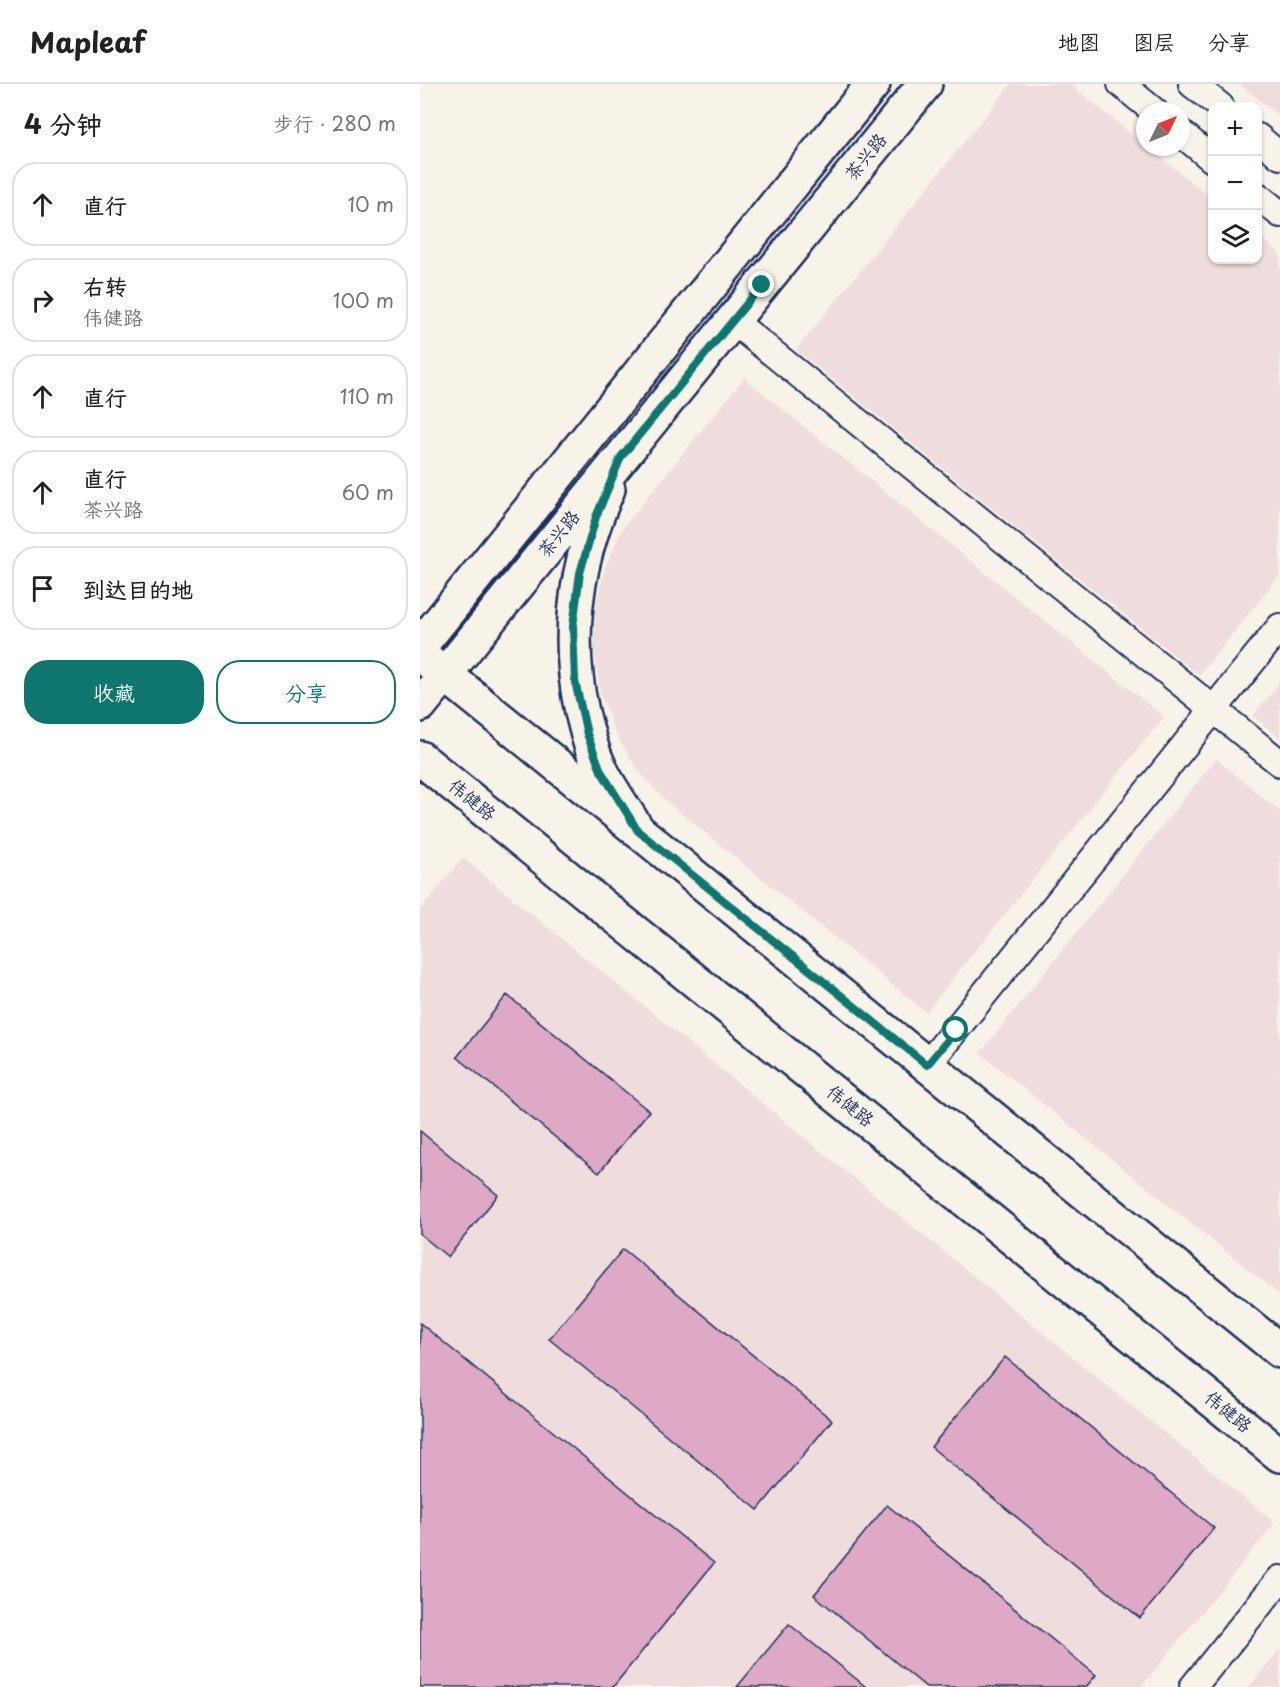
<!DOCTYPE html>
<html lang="zh">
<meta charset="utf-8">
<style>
:root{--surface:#fff;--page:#f2f2f2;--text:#222;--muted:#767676;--line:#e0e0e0;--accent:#0f766e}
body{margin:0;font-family:"Playpen Sans","LXGW WenKai TC",sans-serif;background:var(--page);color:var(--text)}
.controls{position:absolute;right:18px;top:18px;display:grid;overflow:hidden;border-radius:12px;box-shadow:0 2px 4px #0004}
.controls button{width:54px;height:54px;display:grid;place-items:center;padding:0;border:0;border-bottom:2px solid var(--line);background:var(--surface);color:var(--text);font:30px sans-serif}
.compass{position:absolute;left:716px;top:18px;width:54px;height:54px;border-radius:50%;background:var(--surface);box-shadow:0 2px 4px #0004;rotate:47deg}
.stop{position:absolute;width:18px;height:18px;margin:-14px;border:4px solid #0f766e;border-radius:50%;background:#fff}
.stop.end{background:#0f766e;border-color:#fff;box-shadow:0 2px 6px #0008}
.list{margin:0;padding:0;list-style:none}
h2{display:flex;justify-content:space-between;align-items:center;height:78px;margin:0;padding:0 24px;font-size:26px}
h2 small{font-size:20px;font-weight:400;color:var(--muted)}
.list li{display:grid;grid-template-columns:39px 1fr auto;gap:18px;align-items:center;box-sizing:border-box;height:84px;margin:0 12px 12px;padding:0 12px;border:2px solid var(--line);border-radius:24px}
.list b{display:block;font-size:22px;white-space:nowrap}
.list p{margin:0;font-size:20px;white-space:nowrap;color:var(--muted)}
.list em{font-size:20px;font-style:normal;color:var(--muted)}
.actions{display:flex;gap:12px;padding:18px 24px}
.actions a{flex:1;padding:14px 0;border:2px solid var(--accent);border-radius:24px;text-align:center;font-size:21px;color:var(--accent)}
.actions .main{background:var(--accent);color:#fff}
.icon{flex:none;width:33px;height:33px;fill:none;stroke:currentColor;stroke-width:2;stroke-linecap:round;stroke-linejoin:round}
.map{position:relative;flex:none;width:860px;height:1603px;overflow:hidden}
header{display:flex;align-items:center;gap:36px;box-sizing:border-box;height:84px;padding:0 30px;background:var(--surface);border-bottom:2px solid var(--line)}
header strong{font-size:28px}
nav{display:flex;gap:33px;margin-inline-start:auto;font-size:21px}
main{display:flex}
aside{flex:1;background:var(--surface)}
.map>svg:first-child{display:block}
.built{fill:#efdddd}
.building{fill:#dda9c4;stroke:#1b2f5e;stroke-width:1.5}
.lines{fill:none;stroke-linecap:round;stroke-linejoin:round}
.street-casing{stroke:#1b2f5e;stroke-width:30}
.secondary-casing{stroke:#1b2f5e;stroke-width:38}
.primary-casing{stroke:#1b2f5e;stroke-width:38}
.street{stroke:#f7f3e8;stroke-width:26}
.secondary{stroke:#f7f3e8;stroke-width:33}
.primary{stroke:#f7f3e8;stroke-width:33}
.route{stroke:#0f766e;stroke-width:8}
.labels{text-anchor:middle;stroke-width:5;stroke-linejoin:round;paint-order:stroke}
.street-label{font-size:18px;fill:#1b2f5e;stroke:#f7f3e8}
</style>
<header>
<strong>Mapleaf</strong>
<nav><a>地图</a><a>图层</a><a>分享</a></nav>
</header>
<main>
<aside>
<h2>4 分钟<small>步行 · 280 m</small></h2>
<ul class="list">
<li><svg class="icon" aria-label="ahead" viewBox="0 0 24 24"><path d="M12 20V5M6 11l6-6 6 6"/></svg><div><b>直行</b></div><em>10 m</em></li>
<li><svg class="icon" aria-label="right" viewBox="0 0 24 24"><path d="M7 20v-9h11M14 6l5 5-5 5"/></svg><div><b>右转</b><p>伟健路</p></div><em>100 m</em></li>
<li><svg class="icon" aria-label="ahead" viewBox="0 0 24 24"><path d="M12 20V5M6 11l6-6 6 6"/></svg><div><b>直行</b></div><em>110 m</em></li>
<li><svg class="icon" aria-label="ahead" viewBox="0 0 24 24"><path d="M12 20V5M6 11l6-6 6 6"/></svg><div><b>直行</b><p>茶兴路</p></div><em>60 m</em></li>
<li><svg class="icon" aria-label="arrive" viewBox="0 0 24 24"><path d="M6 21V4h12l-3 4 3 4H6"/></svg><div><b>到达目的地</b></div></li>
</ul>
<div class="actions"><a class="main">收藏</a><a>分享</a></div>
</aside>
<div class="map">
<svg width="860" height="1603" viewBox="0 0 860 1603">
<rect width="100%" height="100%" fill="#f7f3e8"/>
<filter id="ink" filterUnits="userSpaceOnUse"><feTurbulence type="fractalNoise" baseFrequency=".0167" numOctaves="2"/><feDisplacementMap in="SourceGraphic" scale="12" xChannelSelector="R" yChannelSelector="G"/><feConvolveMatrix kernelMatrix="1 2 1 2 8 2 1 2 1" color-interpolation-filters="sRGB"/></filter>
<g filter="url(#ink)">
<path class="built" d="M591 0H650L725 61V63H728L792 115V176H838V151L860 170V491L779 591 376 266Z
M819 0H860V33Z
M324 294 744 633 506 928 246 717 217 685 195 649 180 609 174 567 175 525 185 484 202 445Z
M860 598V654L833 632Z
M796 675 860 727V1211L560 969Z
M43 774 855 1439 721 1603H0V826Z
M860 1565V1603H829Z"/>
<path class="building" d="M87 911 229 1027 179 1089 37 973Z
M0 1047 78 1111 28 1173 0 1150Z
M203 1165 412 1336 338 1426 129 1255Z
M0 1239 294 1479 193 1603H0Z
M585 1273 794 1444 720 1534 511 1363Z
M467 1421 676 1591 666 1603H506L394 1511Z
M369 1540 446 1603H317Z"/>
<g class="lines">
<defs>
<path id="street" d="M701 0 734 27
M772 0 800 22
M761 49 792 75
M838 53 860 72
M838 112 860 130
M313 237 860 679
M507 981 860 543
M773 1603 860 1495"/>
<path id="secondary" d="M0 570 860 1267
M0 674 860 1371"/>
<path id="primary" d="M188 405C156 477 145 551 162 628 167 648 172 669 182 688 192 708 206 727 218 747
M0 562 453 0
M0 621 505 0"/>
</defs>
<use href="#street" class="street-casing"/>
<use href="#secondary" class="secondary-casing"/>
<use href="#primary" class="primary-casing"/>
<use href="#street" class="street"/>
<use href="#secondary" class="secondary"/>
<use href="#primary" class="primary"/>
</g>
</g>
<g class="lines" filter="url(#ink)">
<path class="route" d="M342 201 201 373 176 433 160 489 153 542 155 597 167 650 181 687 218 747 507 981 536 946"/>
</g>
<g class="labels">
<g class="street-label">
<text transform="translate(446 73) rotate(-51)" y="6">茶兴路</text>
<text transform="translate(139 450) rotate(-51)" y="6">茶兴路</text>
<text transform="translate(52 716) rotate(39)" y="6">伟健路</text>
<text transform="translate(430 1022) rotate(39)" y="6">伟健路</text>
<text transform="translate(808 1328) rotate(39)" y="6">伟健路</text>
</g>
</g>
</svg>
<div class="controls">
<button>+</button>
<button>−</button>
<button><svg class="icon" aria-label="layers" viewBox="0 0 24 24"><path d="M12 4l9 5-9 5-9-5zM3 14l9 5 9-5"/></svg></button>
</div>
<svg class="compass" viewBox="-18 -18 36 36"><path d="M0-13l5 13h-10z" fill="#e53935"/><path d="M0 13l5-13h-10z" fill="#767676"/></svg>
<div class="stop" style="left:536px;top:946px"></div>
<div class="stop end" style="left:342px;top:201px"></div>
</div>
</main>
